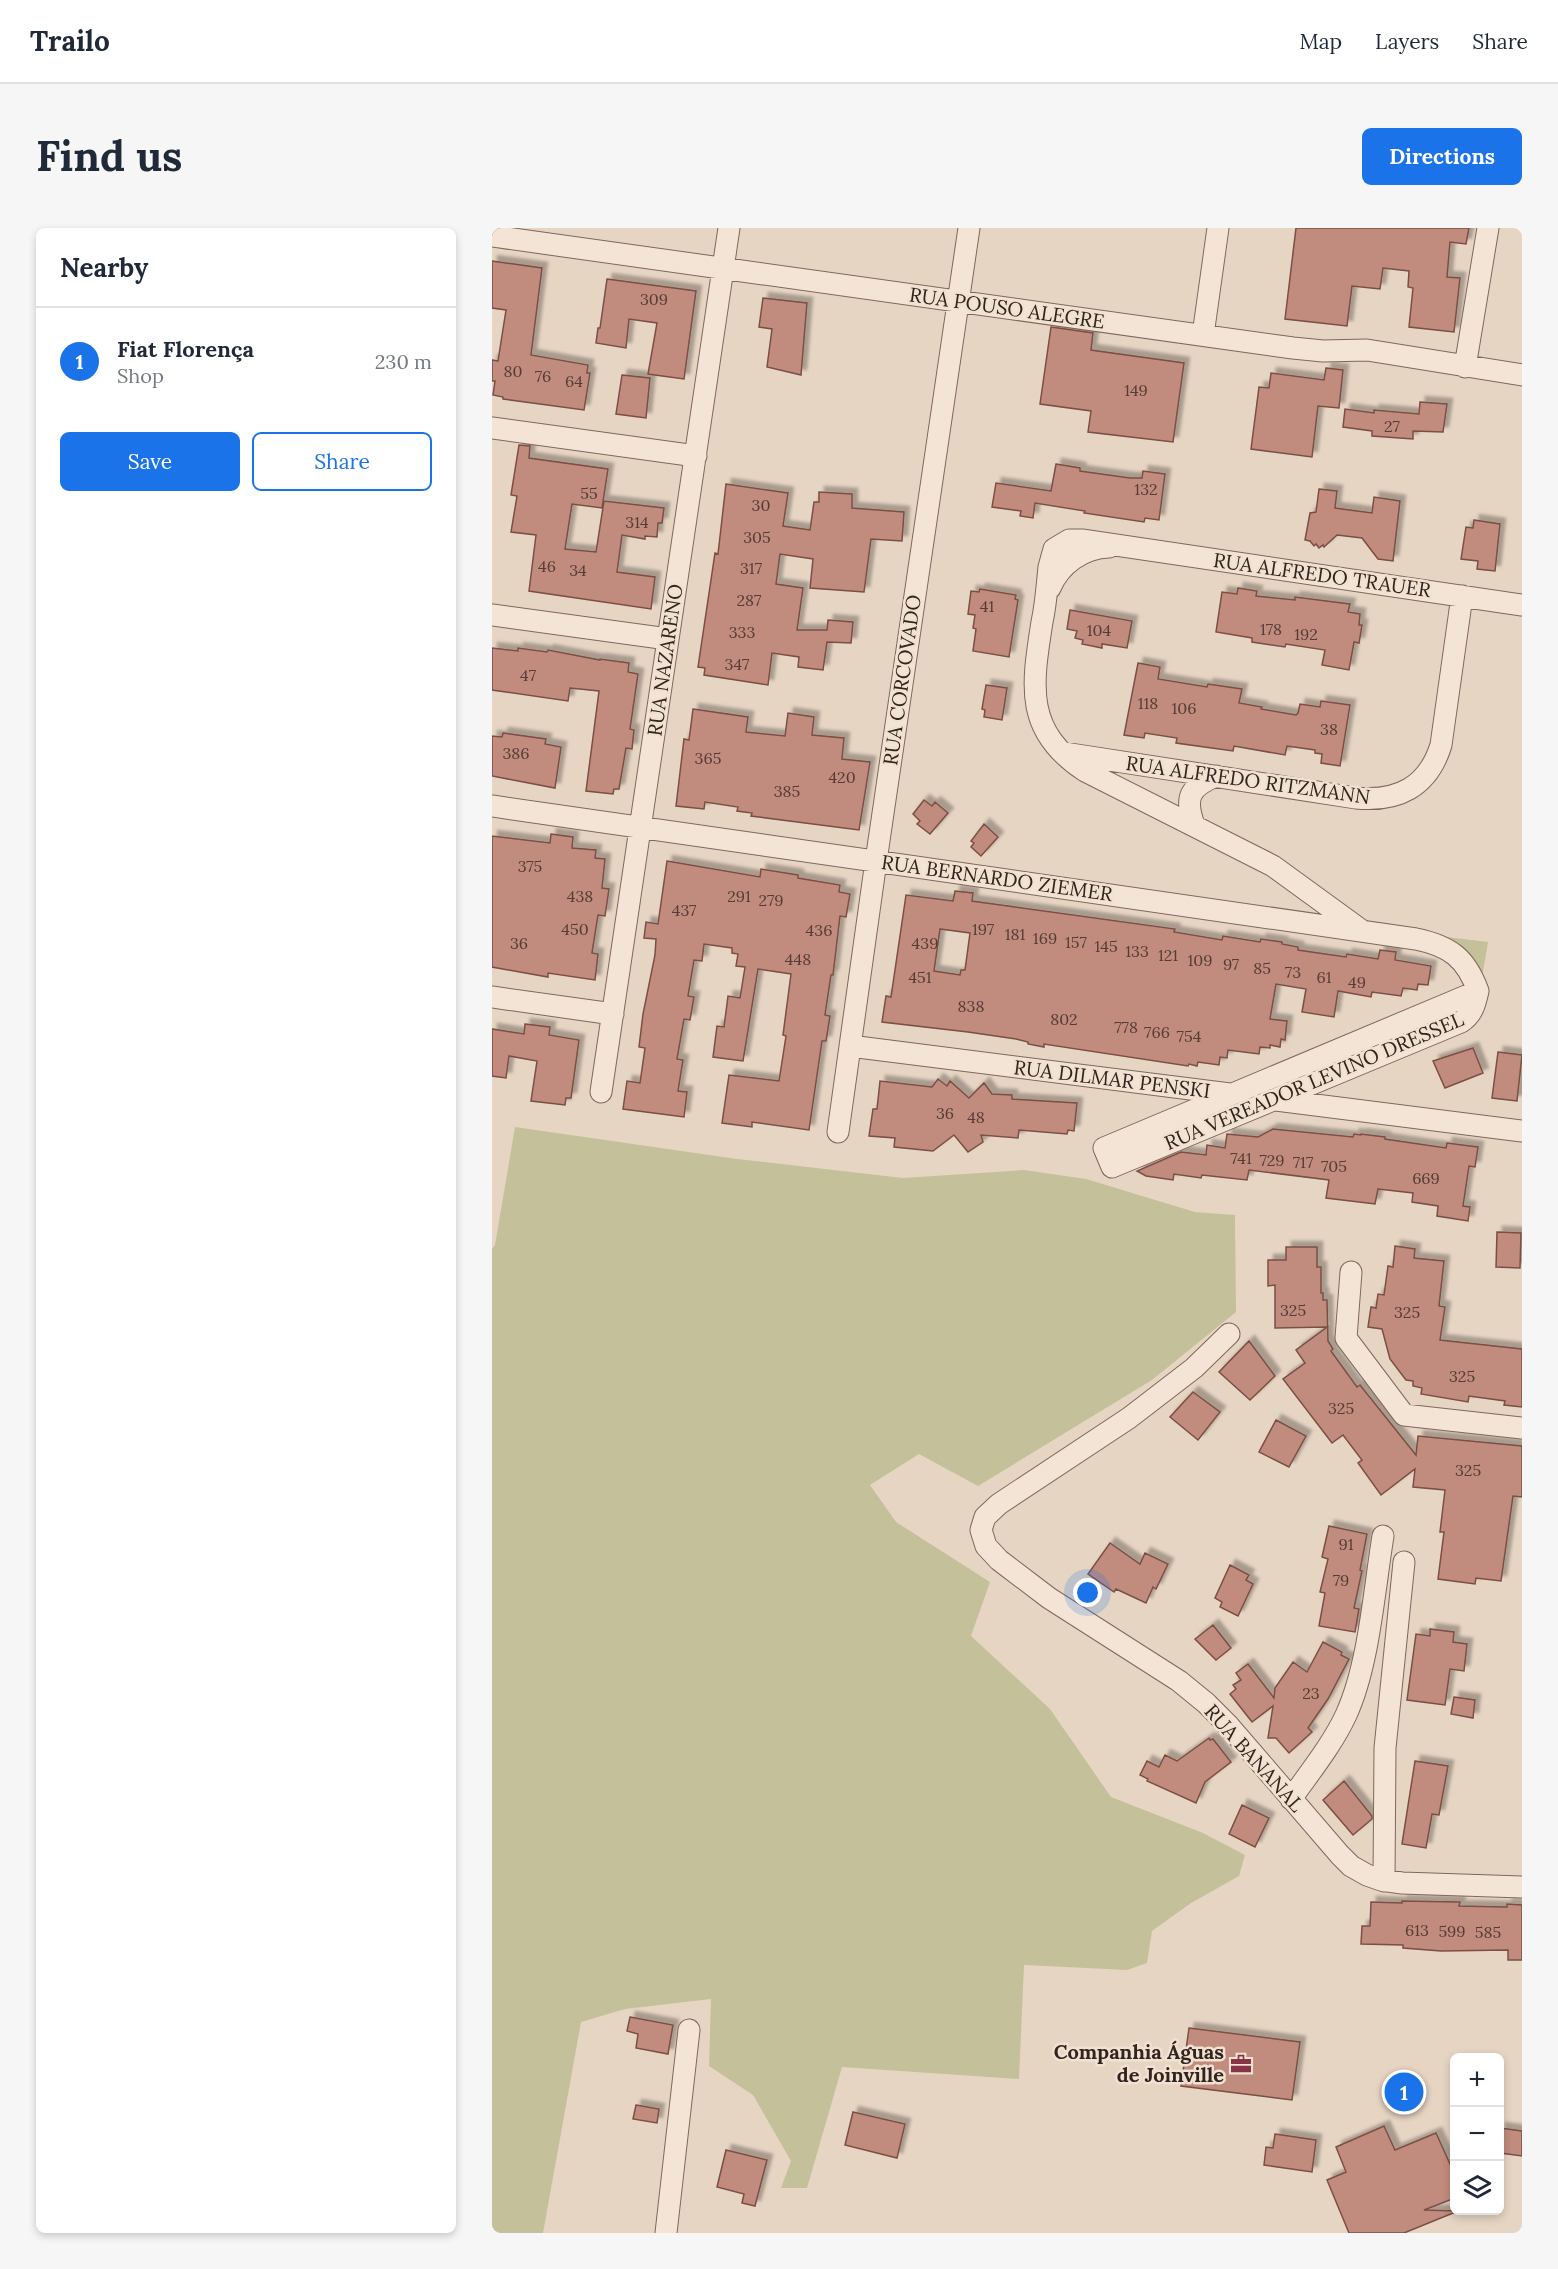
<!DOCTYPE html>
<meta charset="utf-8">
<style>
:root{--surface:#fff;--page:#f6f6f7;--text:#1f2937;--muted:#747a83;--line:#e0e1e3;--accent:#1a73e8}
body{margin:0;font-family:Lora,serif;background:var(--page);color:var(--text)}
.controls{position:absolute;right:18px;bottom:18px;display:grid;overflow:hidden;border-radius:9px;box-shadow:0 3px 9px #0003}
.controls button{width:54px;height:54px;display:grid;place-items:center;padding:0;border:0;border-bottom:2px solid var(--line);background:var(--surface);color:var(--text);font:30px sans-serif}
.you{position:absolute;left:596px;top:1365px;width:21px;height:21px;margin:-15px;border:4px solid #fff;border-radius:50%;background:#1a73e8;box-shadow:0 0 0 9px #1a73e833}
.badge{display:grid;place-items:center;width:39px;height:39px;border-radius:50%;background:var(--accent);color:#fff;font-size:20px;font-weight:700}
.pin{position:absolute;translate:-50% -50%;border:3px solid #fff;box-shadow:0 2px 6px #0006}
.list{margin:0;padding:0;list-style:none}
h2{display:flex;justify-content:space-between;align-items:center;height:78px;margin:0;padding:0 24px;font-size:26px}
h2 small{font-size:20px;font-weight:400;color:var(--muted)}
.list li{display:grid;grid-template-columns:39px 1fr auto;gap:18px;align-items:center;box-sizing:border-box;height:108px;padding:0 24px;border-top:2px solid var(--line)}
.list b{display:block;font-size:22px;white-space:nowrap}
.list p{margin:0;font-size:20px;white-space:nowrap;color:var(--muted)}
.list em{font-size:20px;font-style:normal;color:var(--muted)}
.actions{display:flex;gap:12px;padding:18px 24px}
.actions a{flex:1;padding:14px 0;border:2px solid var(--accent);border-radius:9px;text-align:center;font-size:21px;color:var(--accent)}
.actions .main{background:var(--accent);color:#fff}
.icon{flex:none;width:33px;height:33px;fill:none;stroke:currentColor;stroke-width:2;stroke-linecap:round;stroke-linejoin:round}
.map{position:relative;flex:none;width:1030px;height:2005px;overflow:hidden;border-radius:9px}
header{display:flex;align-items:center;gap:36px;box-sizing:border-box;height:84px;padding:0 30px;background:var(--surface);border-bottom:2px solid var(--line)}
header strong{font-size:28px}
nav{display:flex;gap:33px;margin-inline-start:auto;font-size:21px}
.intro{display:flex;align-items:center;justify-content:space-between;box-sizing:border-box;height:144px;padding:0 36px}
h1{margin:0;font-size:42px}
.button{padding:15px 27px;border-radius:9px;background:var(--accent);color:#fff;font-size:21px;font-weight:700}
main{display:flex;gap:36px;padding:0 36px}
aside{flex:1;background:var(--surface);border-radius:9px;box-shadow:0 3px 9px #0003}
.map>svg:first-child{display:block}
.green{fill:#c4c099}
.building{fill:#c18b7d;stroke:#7b4f45;stroke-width:1.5;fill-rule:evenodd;filter:url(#shadow)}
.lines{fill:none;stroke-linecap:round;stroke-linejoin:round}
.minor-casing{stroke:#7f675c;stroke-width:23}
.minor{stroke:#f4e4d5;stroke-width:21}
.labels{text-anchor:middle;stroke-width:5;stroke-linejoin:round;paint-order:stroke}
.number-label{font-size:16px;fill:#553d36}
.street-label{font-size:20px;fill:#31231e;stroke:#f0e1d1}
.poi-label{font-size:20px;font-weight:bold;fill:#31231e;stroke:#f0e1d1;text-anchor:end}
</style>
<header>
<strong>Trailo</strong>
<nav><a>Map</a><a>Layers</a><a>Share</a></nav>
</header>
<div class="intro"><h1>Find us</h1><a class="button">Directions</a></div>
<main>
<aside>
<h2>Nearby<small></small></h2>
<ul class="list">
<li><span class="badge">1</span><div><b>Fiat Florença</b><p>Shop</p></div><em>230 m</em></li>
</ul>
<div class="actions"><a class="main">Save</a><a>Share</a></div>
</aside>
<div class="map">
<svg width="1030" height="2005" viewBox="0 0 1030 2005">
<defs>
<filter id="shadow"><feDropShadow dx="5.5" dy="-5.5" stdDeviation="1.5" flood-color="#0004"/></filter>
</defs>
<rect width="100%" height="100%" fill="#e7d5c3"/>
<path class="green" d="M938 707 996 714 990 750Z
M23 899 245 931 411 950 532 942 594 951 703 984 743 987 744 1084 660 1152 486 1258 427 1226 378 1257 404 1294 498 1354 479 1408 558 1481 619 1569 711 1605 753 1627 747 1648 699 1675 660 1703 655 1735 635 1742 532 1737 527 1851 350 1839 315 1960H289L299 1933 261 1867 217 1838 219 1771 133 1781 89 1794 51 2005H0V1021L3 1017Z"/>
<path class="building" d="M804 0H977L974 16 958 14 955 49 968 50 962 104 917 99 921 60 916 59 917 43 891 40 888 61 860 58 855 98 793 91Z
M0 33 50 40 39 127 96 137 95 145H98L92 182 11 171V169L1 167 3 153H0V132L6 133 14 82 0 80Z
M115 51 204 63 192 151 156 146 165 95 137 91 134 120 104 115 106 100H108Z
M271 70 315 75 309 147 275 139 280 101 267 99Z
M559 99 601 105 599 122 692 135 681 214 596 204 599 183 548 176Z
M834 140 851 142 847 180 826 178 820 229 759 221 767 159 777 160 779 145 832 152Z
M130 147 158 150 154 190 124 186Z
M928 174 955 176 951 204 921 203V211L880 208V203L851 199 853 181 882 185V182L927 186Z
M27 217 38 218 37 230 116 241 110 280 80 276 73 321 104 324 112 273 172 280 170 295H166L165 309 153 308V311L130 307 125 344 163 349 159 381 37 363 44 307 19 304 25 268 19 267Z
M564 236 588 240V243L638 250H650L651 243 673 246 667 292 653 290 652 294 592 285 593 283 543 275 541 290 528 288 529 283 500 279 504 255 559 263Z
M234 256 296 265 291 298 318 302 322 274H327V264L360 266V280L412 284 410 313 379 311 372 364 318 360 321 331 288 326 284 356 311 360 305 402H335L336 392 361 394 359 415 335 414 331 442 306 439 307 429 280 425 276 457 212 447 213 440 206 439 223 325 226 326Z
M827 261 845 263 843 280 880 285 882 269 908 273 901 333 886 331 870 310 845 307 832 319 831 317 827 320 824 316 822 318 818 313 813 312 818 285 824 284Z
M982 292 1008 296 1003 343 985 341 986 333 969 331 974 299 981 300Z
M746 360 765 363 764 368 803 372V369L858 376 856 384 868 386 867 397H870L867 415 862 414 857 442 830 437 833 422 794 416 793 419 760 414V410L724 404 730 364 745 366Z
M488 361 524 367 523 371 526 372 517 429 481 423 484 401 481 400 483 387 476 386 479 363 487 364Z
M578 382 640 393 635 420 610 416V420L590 416 591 412 583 410 585 403 575 401Z
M0 420 26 423V420L55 424 56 422 108 432V431L137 435 136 444 146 446 138 501 142 502 140 521 134 520 127 561H122L121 566 94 563 107 463 78 460 76 473 0 462Z
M646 435 668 439 666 451 715 459 716 456 750 461 747 475 770 479 769 481 804 487 806 485 808 476 828 479 829 473 858 477 848 538 829 535 830 526 823 525V522L795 518 793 527 742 518 741 523 684 515 685 510 653 505 652 510 632 507Z
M494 457 515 460 510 492 492 489 493 482 490 481Z
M201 481 256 489 254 504 293 508 296 485 322 489 320 507 352 510 350 531 378 534 367 602 259 588 260 585 245 583 246 579 213 574 212 581 184 578 192 511 197 512Z
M11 505 54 511 53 516 69 519 63 560 0 548V508L10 509Z
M432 572 440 578 443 574 456 585 438 606 425 596 428 593 421 586Z
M492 596 506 609 489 628 479 619 482 615 479 613Z
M59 606 81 609 80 620 104 622 103 630 113 631 110 660 117 661 113 688 106 687 100 725 106 726 103 752 56 745V749L0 739V608L58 615Z
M175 633 268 649 269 641 306 647V650L348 657 347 664 358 666 354 689 348 688 341 747H339L333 787 338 788 334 813H330L317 902 260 894V899L230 895 237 847 287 853 294 808 291 807 299 746 266 741 251 833 221 829 225 798 232 799 236 768 248 770 253 739 244 738 246 726 240 725V720L212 716 210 733 202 732 196 768 202 769 198 792 192 791 185 831 191 832 186 863 195 864 192 889 131 881 135 853 148 855 153 820 147 819 151 786 163 727 164 711 152 710 154 694 166 696Z
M463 663 481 665 480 673 683 701 682 704 730 712 731 708 768 714 769 711 790 714V716L806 719V722L854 729 855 726 886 731 888 722 904 724 903 732 939 738 936 757 926 756 925 762 911 760 909 768 880 764 879 769 846 763 842 789 810 784 814 761 784 756 778 791 795 793 793 812 789 811 788 819 778 817V820L768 819 767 826 736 822 735 830 728 829 727 837 706 834 705 838 697 836 696 838 552 816V819L536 816V814L524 811 476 804 390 794 394 768 399 769 414 667 461 673ZM448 701 478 705 473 742H469L468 747 442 743Z
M33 796 58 799 57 807 87 812 79 870H74L73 877 39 873 45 833 17 828 14 850 0 848V801L32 806Z
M981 820 991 845 953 860 941 833Z
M1006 824 1030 827 1025 873 1000 870Z
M446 851 455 858 458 853 477 870 492 855 500 866 520 867V871L585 875 582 903 576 902 575 906 527 902 526 910 489 907 491 914 476 924 462 907 441 923 402 919 403 910 377 908 381 881H385L388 853 440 859Z
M781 901 861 909 862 906 869 907V906L893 909V911L954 920 955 915 986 919 983 939 977 938 971 978 978 979 976 993 945 988 946 978 920 974 921 965 886 961 883 976 834 970 837 952 757 942 755 952 710 947 709 950 682 946 681 952 654 948 645 943 689 924 714 927 715 917 733 920 735 906 766 909Z
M1005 1004 1029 1005 1028 1040 1004 1039Z
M903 1018 923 1021 922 1030 952 1033 947 1078 953 1079 948 1112 1030 1121V1179L1012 1177 1013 1173 977 1168 976 1174 929 1166 930 1160 921 1158V1153L914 1152 898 1131 890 1101 876 1099 879 1079 884 1080 886 1066 892 1067 896 1038 901 1039Z
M794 1019H825V1039H829V1065H831V1072H835L836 1113 841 1121 839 1123 865 1159 868 1157 924 1227 926 1208 1030 1218V1269L1021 1268 1009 1353 984 1350 983 1356 946 1351 952 1304H948L953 1262 921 1259 923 1241 889 1267 866 1235 870 1232 851 1207 840 1215 791 1151 813 1135 804 1122 835 1099 783 1100V1057L776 1058V1032H794Z
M757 1113 783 1148 758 1172 727 1144Z
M701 1164 728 1184 706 1212 678 1189Z
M784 1192 814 1208 797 1239 767 1224Z
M837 1298 875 1306 868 1342 870 1343 862 1380 867 1381 863 1404 827 1398 833 1365 828 1364 836 1331 830 1329Z
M618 1315 648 1336 653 1325 676 1336 664 1361 661 1359 654 1375 624 1361 622 1364 596 1346Z
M738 1337 757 1347 754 1352 761 1356 746 1388 728 1379 730 1374 723 1370Z
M721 1397 739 1420 724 1432 703 1411Z
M938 1401 962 1404 961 1414 975 1416 972 1443 958 1441 953 1477 915 1472 924 1406 938 1408Z
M831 1414 850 1424 849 1427 857 1431 836 1471 816 1500 820 1504 797 1525 784 1510H776L781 1478 760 1494 738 1466 744 1461 741 1457 749 1452 744 1445 756 1436 782 1470 783 1460 801 1434 815 1444Z
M962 1469 983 1472 981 1490 959 1486Z
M717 1510 718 1512 721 1511 739 1534 713 1554 704 1575 655 1553 656 1551 648 1547 655 1533 667 1539 673 1527 685 1533Z
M923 1533 956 1538 947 1587 940 1586 934 1620 910 1616Z
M852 1553 880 1588V1591L861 1607 831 1572Z
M750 1577 777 1590 763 1619 737 1606Z
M910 1673 968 1674 967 1678 1015 1679V1676L1030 1677V1732H1016V1722L949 1723 911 1720V1717L869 1716 870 1698H878L879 1674 910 1675Z
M138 1789 181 1797 176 1826 144 1820 146 1806 135 1803Z
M697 1800 808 1814 800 1872 689 1858Z
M144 1877 167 1881 165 1895 141 1891Z
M361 1884 413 1896 405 1930 353 1917Z
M892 1898 903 1922 944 1905 963 1947V1970L932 1982 966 1983 912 2005H857L835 1952 854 1944 844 1919Z
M1008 1900 1030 1903V1928L1008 1925Z
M783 1906 824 1912 820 1944 772 1937 774 1919 781 1920Z
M234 1922 275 1932 263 1978 250 1975 252 1966 225 1959Z"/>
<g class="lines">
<defs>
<path id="minor" d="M0 8 801 120 831 123 875 122 1030 147
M711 107 726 0
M973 139 996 0
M0 200 204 228
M558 360C568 336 591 320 617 319
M0 387 176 411
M572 525 864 570C906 574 936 559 949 517L970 368
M0 578 924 711C958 718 974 730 986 763
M702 597C692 569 698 559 724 548
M869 702 781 638 593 543C532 503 540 458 550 394 554 376 555 358 557 339L562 321 577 312H590L1030 377
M986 763C983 776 981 786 969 794L620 939 612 920Z
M0 769 121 786
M358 818 738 866
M109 864 237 0
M784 872 1030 903
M346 904 384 633 477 0
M859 1044 854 1110 912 1187 1030 1200
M737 1106 702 1140 637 1190 507 1276 493 1289 489 1302 494 1318 507 1332 557 1370 687 1453 714 1475 737 1498 848 1627 859 1638 875 1647 889 1652 910 1655 1030 1659
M799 1571C818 1544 840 1517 854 1487 877 1437 882 1363 891 1308
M892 1653 893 1520 912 1334
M174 2005 197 1802"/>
</defs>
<use href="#minor" class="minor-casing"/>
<use href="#minor" class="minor"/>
</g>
<defs>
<symbol id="office-bare" viewBox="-9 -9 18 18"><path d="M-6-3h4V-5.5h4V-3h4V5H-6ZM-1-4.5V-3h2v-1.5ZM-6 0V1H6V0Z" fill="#873446" stroke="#f0e1d1" stroke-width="2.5" paint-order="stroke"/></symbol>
</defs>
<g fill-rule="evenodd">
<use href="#office-bare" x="734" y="1821" width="30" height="30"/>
</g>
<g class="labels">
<g class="number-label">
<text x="162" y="77">309</text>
<text x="21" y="149">80</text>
<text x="51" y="154">76</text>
<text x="82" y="159">64</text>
<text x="644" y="168">149</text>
<text x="900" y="204">27</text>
<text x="654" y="267">132</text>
<text x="97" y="271">55</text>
<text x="269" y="283">30</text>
<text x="145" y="300">314</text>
<text x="265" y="315">305</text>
<text x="55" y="344">46</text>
<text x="259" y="346">317</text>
<text x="86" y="348">34</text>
<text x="257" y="378">287</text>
<text x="495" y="384">41</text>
<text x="779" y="407">178</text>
<text x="607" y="408">104</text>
<text x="250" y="410">333</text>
<text x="814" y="412">192</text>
<text x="245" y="442">347</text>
<text x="36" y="453">47</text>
<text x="656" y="481">118</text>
<text x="692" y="486">106</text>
<text x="837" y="507">38</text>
<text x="24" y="531">386</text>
<text x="216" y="536">365</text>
<text x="350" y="555">420</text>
<text x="295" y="569">385</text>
<text x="38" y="644">375</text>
<text x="88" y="674">438</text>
<text x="247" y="674">291</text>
<text x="279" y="678">279</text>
<text x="192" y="688">437</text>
<text x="83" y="707">450</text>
<text x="491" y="707">197</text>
<text x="327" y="708">436</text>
<text x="523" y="712">181</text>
<text x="553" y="716">169</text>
<text x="584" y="720">157</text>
<text x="27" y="721">36</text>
<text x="433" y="721">439</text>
<text x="614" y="724">145</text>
<text x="645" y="729">133</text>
<text x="676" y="733">121</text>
<text x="306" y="737">448</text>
<text x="708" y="738">109</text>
<text x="739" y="742">97</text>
<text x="770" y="746">85</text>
<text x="801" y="750">73</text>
<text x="428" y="755">451</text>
<text x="832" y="755">61</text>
<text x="865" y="760">49</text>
<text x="479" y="784">838</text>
<text x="572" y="797">802</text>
<text x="634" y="805">778</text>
<text x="665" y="810">766</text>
<text x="697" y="814">754</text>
<text x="453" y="891">36</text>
<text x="484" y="895">48</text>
<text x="749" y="936">741</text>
<text x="780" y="938">729</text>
<text x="811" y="940">717</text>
<text x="842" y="944">705</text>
<text x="934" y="956">669</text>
<text x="801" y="1088">325</text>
<text x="915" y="1090">325</text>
<text x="970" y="1154">325</text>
<text x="849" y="1186">325</text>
<text x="976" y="1248">325</text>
<text x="854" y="1322">91</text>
<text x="849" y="1358">79</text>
<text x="819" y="1471">23</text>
<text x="925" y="1708">613</text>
<text x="960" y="1709">599</text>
<text x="996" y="1710">585</text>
</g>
<g class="street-label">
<text transform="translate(515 80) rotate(8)" y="7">RUA POUSO ALEGRE</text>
<text transform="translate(830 347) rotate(8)" y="7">RUA ALFREDO TRAUER</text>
<text transform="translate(173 432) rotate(-82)" y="7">RUA NAZARENO</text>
<text transform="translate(410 452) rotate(-82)" y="7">RUA CORCOVADO</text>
<text transform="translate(756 552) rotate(8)" y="7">RUA ALFREDO RITZMANN</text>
<text transform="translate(505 650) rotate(8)" y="7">RUA BERNARDO ZIEMER</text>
<text transform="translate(620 851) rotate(7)" y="7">RUA DILMAR PENSKI</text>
<text transform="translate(822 853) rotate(-23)" y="7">RUA VEREADOR LEVINO DRESSEL</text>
<text transform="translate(762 1530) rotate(48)" y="7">RUA BANANAL</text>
</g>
<g class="poi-label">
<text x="732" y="1831">Companhia Águas<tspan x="732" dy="23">de Joinville</tspan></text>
</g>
</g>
</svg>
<div class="controls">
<button>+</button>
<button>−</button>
<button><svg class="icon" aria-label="layers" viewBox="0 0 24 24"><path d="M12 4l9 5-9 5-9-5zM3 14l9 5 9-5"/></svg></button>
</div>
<div class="you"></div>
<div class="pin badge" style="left:912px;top:1864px">1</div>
</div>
</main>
